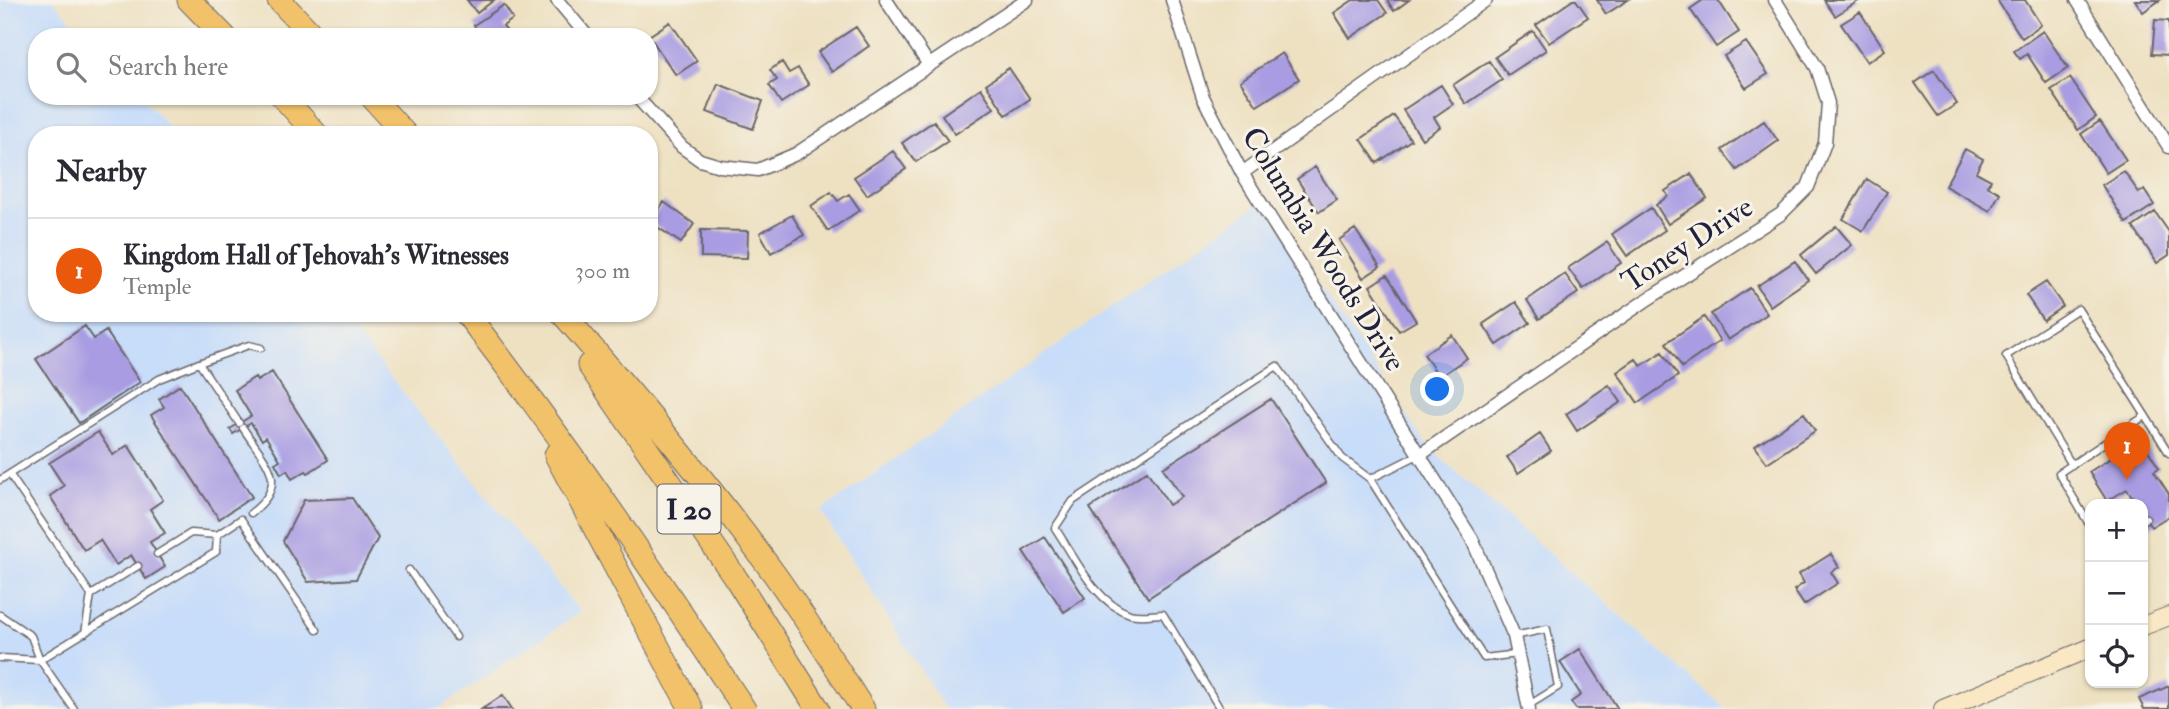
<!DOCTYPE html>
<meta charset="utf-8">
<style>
:root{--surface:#fff;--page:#f7f7f7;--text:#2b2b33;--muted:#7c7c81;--line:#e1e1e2;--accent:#ea580c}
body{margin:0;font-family:"IM FELL Double Pica",serif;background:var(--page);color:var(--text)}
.controls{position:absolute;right:21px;bottom:21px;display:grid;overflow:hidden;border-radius:14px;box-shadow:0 2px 5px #0004}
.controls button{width:63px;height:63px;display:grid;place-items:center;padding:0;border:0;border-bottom:2px solid var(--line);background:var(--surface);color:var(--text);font:35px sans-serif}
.you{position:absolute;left:1438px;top:390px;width:24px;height:24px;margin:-18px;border:5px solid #fff;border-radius:50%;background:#1a73e8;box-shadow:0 0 0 10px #1a73e833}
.badge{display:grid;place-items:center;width:46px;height:46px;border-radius:50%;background:var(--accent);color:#fff;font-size:23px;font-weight:700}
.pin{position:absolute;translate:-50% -58px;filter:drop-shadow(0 2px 4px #0008)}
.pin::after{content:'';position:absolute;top:37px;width:24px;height:21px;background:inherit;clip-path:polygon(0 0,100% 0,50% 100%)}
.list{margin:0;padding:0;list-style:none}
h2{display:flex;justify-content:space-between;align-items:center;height:91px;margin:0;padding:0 28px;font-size:30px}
h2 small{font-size:23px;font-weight:400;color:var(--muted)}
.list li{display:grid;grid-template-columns:46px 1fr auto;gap:21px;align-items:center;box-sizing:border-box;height:105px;padding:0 28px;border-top:2px solid var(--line)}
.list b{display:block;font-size:26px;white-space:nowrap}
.list p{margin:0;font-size:23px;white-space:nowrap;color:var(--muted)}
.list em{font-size:23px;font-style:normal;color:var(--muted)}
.icon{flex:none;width:38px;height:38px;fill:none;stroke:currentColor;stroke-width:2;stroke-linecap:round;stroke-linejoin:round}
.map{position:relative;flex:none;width:2169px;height:709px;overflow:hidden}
.search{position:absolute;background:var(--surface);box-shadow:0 2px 5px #0004;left:28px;top:28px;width:630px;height:77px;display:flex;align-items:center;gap:18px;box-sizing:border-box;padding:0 24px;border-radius:28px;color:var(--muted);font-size:26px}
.panel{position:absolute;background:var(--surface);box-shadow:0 2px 5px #0004;left:28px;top:126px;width:630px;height:196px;border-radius:28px}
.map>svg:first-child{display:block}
.built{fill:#c8ddf9}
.building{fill:#a99ce2}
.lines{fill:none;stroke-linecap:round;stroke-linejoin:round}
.lane-casing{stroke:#69656a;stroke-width:9}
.street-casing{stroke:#69656a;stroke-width:15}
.secondary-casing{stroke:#69656a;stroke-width:20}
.highway-casing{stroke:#69656a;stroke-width:25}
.lane{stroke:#fff;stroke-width:6}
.street{stroke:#fff;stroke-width:12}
.secondary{stroke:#fae7c3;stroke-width:18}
.highway{stroke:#f2c26a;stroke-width:23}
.labels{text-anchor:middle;stroke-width:6;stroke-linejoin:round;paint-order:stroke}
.shield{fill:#f7f3e8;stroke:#62616f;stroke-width:2}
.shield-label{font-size:28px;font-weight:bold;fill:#22223b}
.street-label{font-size:30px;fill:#22223b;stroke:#f7f3e8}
</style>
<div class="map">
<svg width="2169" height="709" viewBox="0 0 2169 709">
<rect width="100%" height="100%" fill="#f7f3e8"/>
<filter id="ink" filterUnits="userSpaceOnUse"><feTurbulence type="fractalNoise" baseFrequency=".0143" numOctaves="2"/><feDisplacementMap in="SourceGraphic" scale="14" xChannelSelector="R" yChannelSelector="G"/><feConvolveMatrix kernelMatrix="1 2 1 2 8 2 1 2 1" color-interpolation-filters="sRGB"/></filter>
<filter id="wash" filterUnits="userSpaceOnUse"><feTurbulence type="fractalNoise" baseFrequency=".00686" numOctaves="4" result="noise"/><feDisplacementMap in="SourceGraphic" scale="28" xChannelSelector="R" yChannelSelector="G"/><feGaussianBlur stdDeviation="1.57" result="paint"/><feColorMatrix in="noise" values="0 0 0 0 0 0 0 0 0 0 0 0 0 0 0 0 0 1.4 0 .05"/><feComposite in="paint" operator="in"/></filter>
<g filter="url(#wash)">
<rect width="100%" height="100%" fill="#eee1c2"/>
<path class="built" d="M0 0H53L86 37H37V96H141L176 135H37V313H339L580 612 438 709H0Z
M1263 201 1427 446 1726 709H945L821 511Z"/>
<g id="blocks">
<path class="building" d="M467 0H494L477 13Z
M1353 0H1378L1387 13 1350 38 1334 13Z
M1387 0H1409L1394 11Z
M1573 0H1576L1588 17 1549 43 1536 25Z
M1597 0H1628L1606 14Z
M1703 0H1718L1739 32 1716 47 1690 9Z
M1824 0H1860L1835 16Z
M1997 0H2025L2041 25 2022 38Z
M2135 0H2160L2143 12Z
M504 5 513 19 503 26 511 37H482L474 25Z
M1860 12 1885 50 1867 62 1841 24Z
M2155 20 2169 21V55L2152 54Z
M670 22 697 61 676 75 649 36Z
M856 27 869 46 832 72 818 52Z
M1533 31 1546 50 1508 75 1495 57Z
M2043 31 2068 68 2046 83 2027 54 2020 59 2014 51Z
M1746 42 1768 74 1746 88 1724 56Z
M1282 53 1299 79 1257 106 1240 81Z
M1489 61 1502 80 1466 104 1453 85Z
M782 62 789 73 798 68 809 85 781 103 769 85 777 80 770 70Z
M1009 68 1030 99 1006 115 986 84Z
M1934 70 1957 104 1938 116 1915 83Z
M2070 78 2096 117 2078 130 2051 90Z
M718 84 763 101 753 129 707 112Z
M1441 85 1453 104 1434 117 1440 127 1422 139 1403 110Z
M981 88 994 108 955 134 942 115Z
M1394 116 1411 140 1377 163 1361 139Z
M934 121 948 141 916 162 902 143Z
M1764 121 1778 141 1737 170 1722 150Z
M2100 121 2126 160 2106 173 2081 134Z
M1965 149 1983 159 1976 172 1991 180 1987 186 2000 193 1990 211 1945 186Z
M893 151 906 169 867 195 854 177Z
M1315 167 1337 200 1319 212 1297 179Z
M2124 171 2139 193 2144 190 2154 205 2126 223 2102 185Z
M1691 174 1707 198 1668 224 1656 205 1668 196 1665 191Z
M1867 179 1887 192 1863 231 1843 219Z
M831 192 838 201 849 194 860 210 828 231 811 206Z
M664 202 694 224 681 243 650 222Z
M1651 208 1665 230 1627 256 1612 234Z
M2155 212 2169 232V255L2157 263 2133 227Z
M792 215 804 235 771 253 760 233Z
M1836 226 1852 245 1816 274 1801 255Z
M1355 229 1380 267 1363 278 1339 240Z
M701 230 748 231 747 258 701 257Z
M1607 242 1621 263 1583 289 1568 268Z
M1795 261 1808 280 1770 306 1757 286Z
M1565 274 1578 293 1539 319 1527 300Z
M1387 275 1416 321 1399 331 1370 286Z
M2046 282 2063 306 2043 320 2026 295Z
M1750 288 1767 314 1728 340 1711 314Z
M1516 302 1530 323 1497 345 1483 324Z
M1704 317 1720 341 1682 367 1666 343Z
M85 326 94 339 106 331 140 382 79 423 36 359Z
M1452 335 1467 358 1439 377 1424 354Z
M1662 352 1678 376 1638 403 1617 372 1636 359 1641 366Z
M272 372 328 460 308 473 306 471 292 479 287 470 281 474 275 463 280 460 266 437 262 440 251 423 233 434 230 429 251 416 235 390 255 377 257 381Z
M180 385 252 497 219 519 151 415 164 407 159 399Z
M1609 385 1621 402 1577 431 1566 414Z
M1271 399 1326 483 1148 598 1090 508 1147 471 1169 505 1182 497 1163 468Z
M1804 413 1815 431 1767 463 1755 446Z
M98 432 113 455 128 445 163 500 150 509 165 533 150 542 165 567 146 579 131 555 116 565 100 540 84 550 50 496 64 486 49 463Z
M1540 434 1551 451 1518 473 1507 457Z
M2141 439 2159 468 2154 471 2169 494V516L2151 527 2143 514V504H2137L2127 489 2107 501 2089 472Z
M352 498 378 538 356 579 308 582 283 541 304 500Z
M1045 537 1085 598 1064 612 1023 551Z
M1831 554 1839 567 1831 572 1838 583 1804 605 1794 590 1804 583 1799 574Z
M1580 649 1618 709H1576L1571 702 1581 695 1560 662Z
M2169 686V709H2144L2139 699Z
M503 695 512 709H482Z"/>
</g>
</g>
<g filter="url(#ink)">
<use href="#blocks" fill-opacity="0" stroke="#69656a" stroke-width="2"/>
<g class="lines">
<defs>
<path id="lane" d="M199 363 249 345 261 348
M243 428C264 461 292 482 251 513
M2072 465 2006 356 2078 309 2169 453
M10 475 91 595 138 566
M1370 479 1418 455
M0 480 159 379 199 363 239 423
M2143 520 2146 518
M2090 526 2059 473 2145 416
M157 554 191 533 217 535 241 519 317 630
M409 570 456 637
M0 615 31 636 40 660 216 552 217 535
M85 633 91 595
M1514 636 1547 629 1558 687 1529 705
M0 658 40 660 74 709
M1220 709 1163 614C1153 614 1140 617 1130 614 1094 602 1075 557 1055 528L1073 501 1277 366 1342 458 1370 479 1484 658 1518 654"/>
<path id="street" d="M557 0 588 37
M886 0 929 65
M1172 0 1203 97 1242 173 1472 539 1514 636 1529 709
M2077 0 2169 147
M636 96 682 147 700 160 720 166 758 170 796 154 1027 0
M1242 173 1486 0
M1421 454 1645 301 1781 214 1808 187 1825 143 1828 103 1817 68 1775 0"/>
<path id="secondary" d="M2143 626 2169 616
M1943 709 2090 648"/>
<path id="highway" d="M189 0 225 37
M279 0 314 37
M282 96 317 135
M371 96 406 135
M466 313C565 441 656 573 744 709
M562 313C636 398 709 484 775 575 806 618 834 664 863 709
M589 365 737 580 818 709
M556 455 691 709"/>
</defs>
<use href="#lane" class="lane-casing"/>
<use href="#street" class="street-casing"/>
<use href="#secondary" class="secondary-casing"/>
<use href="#highway" class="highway-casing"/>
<use href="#lane" class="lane"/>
<use href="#street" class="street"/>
<use href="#secondary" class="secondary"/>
<use href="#highway" class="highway"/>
</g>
</g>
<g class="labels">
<rect class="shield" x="657.5" y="484.5" width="63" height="49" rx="5"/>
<g class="shield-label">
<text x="689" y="519">I 20</text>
</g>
<g class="street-label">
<text transform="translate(1687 244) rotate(-33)" y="10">Toney Drive</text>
<text transform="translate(1324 249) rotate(58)" y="10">Columbia Woods Drive</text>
</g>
</g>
</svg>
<div class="controls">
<button>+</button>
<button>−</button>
<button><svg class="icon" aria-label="locate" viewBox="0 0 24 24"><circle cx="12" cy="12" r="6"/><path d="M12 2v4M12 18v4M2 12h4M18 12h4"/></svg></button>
</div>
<div class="you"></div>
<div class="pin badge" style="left:2127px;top:480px">1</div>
<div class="search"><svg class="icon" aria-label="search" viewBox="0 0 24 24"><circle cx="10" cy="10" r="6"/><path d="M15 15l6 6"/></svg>Search here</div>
<section class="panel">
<h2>Nearby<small></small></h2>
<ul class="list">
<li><span class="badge">1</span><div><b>Kingdom Hall of Jehovah’s Witnesses</b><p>Temple</p></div><em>300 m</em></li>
</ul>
</section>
</div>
